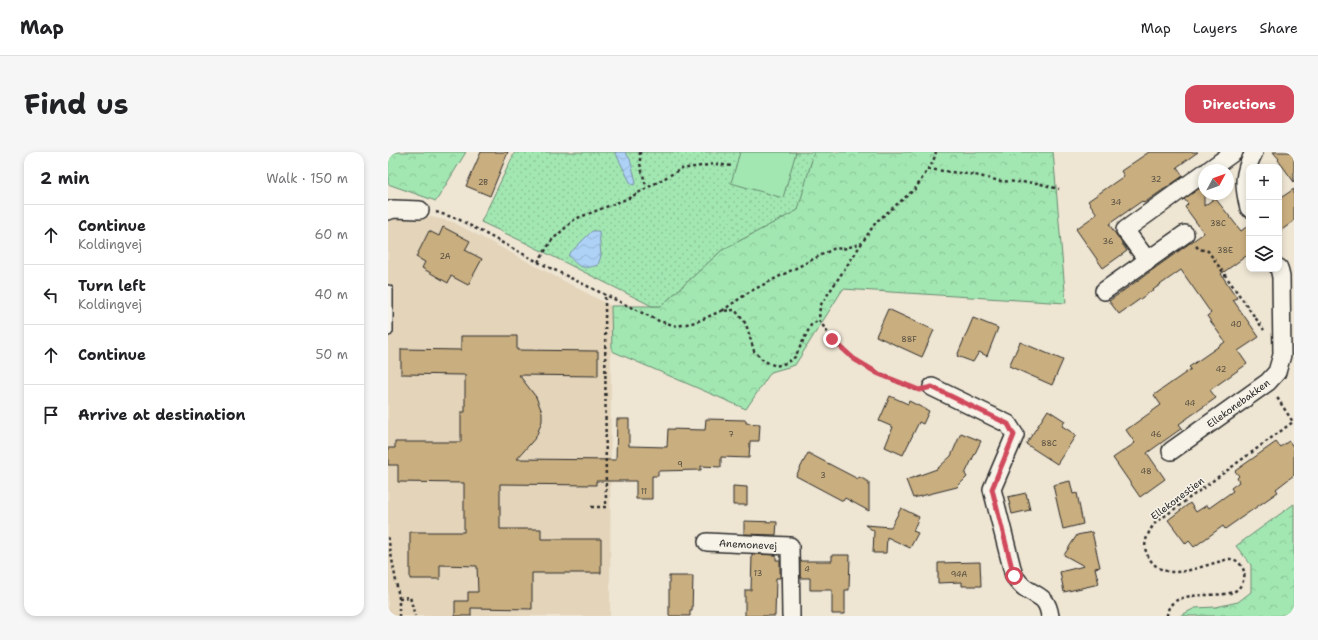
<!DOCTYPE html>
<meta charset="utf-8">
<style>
:root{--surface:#fff;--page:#f6f6f6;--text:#202124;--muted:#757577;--line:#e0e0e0;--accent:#d1495b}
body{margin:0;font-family:"Shantell Sans",sans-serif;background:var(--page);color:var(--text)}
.controls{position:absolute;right:12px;top:12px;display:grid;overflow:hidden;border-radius:8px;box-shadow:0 2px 6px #0003}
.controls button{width:36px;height:36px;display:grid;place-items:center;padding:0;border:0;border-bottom:1px solid var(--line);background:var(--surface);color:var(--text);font:20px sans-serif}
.compass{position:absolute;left:810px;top:12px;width:36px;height:36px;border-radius:50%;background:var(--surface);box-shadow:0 2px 6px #0003;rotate:49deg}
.stop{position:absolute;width:12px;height:12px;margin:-9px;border:3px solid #d1495b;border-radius:50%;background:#fff}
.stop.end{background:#d1495b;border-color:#fff;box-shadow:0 1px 4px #0008}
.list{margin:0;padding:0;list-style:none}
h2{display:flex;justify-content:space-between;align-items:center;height:52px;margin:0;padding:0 16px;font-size:17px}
h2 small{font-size:13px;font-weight:400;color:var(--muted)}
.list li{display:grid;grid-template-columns:26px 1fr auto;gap:12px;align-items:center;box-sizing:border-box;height:60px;padding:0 16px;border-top:1px solid var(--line)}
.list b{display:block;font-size:15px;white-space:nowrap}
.list p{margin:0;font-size:13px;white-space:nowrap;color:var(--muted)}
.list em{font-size:13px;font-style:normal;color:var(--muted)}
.icon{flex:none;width:22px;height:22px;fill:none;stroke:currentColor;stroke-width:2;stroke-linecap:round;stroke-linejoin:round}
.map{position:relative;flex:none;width:906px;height:464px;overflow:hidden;border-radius:12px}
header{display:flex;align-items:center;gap:24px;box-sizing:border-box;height:56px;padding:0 20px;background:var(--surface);border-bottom:1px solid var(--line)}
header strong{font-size:19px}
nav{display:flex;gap:22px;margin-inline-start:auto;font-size:14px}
.intro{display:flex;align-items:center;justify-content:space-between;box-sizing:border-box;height:96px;padding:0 24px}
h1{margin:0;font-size:28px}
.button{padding:10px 18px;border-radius:12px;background:var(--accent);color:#fff;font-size:14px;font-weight:700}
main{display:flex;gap:24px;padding:0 24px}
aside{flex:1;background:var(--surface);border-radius:12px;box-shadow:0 2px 6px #0003}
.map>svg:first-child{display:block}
.built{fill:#e3d4ba}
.forest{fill:url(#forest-crowns);stroke:#66896e}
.park{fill:url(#park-dots);stroke:#66896e}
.garden{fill:#a2e7b2;stroke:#66896e}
.water{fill:url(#water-waves);stroke:#798fa5}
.building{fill:#c9ae7f;stroke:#2b2b2b}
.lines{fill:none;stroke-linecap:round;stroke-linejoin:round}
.service-casing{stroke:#2b2b2b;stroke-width:12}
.minor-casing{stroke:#2b2b2b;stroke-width:20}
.path{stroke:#2b2b2b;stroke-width:2.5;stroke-dasharray:3 3;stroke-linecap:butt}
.service{stroke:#f7f3e8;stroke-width:9}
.minor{stroke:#f7f3e8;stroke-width:17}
.route{stroke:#d1495b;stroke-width:5}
.labels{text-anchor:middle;stroke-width:3;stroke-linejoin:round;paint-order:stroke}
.number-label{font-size:8px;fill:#524c40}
.street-label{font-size:10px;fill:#2b2b2b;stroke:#f7f3e8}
</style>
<header>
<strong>Map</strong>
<nav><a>Map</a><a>Layers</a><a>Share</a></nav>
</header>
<div class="intro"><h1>Find us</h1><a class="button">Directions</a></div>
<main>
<aside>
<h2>2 min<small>Walk · 150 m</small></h2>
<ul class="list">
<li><svg class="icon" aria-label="ahead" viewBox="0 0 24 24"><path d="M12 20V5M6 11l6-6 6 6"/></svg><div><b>Continue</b><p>Koldingvej</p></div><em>60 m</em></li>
<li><svg class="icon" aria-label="left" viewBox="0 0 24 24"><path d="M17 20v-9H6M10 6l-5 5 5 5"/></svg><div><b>Turn left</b><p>Koldingvej</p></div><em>40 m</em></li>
<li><svg class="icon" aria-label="ahead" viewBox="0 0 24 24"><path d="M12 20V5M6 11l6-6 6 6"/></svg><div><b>Continue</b></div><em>50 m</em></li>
<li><svg class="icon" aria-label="arrive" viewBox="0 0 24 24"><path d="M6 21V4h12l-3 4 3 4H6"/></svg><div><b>Arrive at destination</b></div></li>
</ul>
</aside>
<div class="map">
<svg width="906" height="464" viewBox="0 0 906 464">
<defs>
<pattern id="forest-crowns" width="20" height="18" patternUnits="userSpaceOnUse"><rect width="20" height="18" fill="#a2e7b2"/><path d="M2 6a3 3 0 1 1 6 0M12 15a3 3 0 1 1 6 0" fill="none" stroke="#8cc699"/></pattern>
<pattern id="park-dots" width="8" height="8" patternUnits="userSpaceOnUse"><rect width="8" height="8" fill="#a2e7b2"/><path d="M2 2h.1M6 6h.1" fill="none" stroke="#8cc699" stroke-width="1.8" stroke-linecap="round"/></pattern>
<pattern id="water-waves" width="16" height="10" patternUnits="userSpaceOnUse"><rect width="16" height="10" fill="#add2f6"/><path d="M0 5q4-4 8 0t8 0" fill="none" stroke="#95b4d3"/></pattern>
</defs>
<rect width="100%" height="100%" fill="#eee5d3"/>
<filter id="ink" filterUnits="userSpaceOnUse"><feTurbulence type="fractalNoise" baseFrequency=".025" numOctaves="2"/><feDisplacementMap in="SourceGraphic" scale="8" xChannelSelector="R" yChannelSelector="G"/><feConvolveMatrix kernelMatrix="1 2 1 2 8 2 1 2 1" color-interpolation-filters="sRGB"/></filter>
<g filter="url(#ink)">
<path class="built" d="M29 62 65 70 223 154 222 464H0V68Z"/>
<path class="forest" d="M0 0H78L48 49 0 32Z
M426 0H665L678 151 455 137 407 213 383 220 358 257 224 199 223 154H273L334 98 409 58Z
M906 352V464H792L807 456 828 455 850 450 863 440V413L848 394Z"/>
<path class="park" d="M127 0H426L410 58 334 98 273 154H264L138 91 93 70Z"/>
<path class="garden" d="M352 0H408L395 46 343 31Z"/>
<path class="water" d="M227 0H237L242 7 248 30 246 33 243 32Z
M204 79H211L213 104 210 113C194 118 190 115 180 103Z"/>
<path class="building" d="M93 0H120L102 44 78 34Z
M761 0H810L789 15 795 24 756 51 754 49 721 72 739 99 715 116 688 77 709 62 700 49 736 24 733 19Z
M885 0H906V30L890 8 891 7Z
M816 33V54L827 46 853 79 861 73V102L833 122 849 146 845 148 871 185 850 199 859 212 822 238 828 246 791 272 794 276 759 301 777 327 752 345 725 306 747 291 738 278 773 253 766 243 803 217 801 215 837 190 819 164 823 161 793 118 731 162 721 149 816 81 797 55 800 52 796 47Z
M906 37V69L891 80V47Z
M55 75 82 89 77 98 94 107 80 133 63 124 60 131 34 116 37 110 28 105 41 79 51 84Z
M500 157 546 178 534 205 488 184Z
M585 166 610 176 599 204 591 200 585 210 569 204Z
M73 184H129V198L210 199V224L131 223 148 245 154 260V269L148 285 129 307 228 308 229 267H241V294L279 295 280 277 317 278 318 267 358 268V271L372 272 371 289H362L361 306 333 305V315L313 314V318L270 319V324H264V347H248V329H208V333L112 332V377H153V387H213V421H144V457L83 456V464H67V449H80V440H90L89 414 52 413V427H22V380H76V331L10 330V313H0V296H7V290H73V260H77V223L13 222V197L73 198Z
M632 190 675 208 664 233 621 214Z
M502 244 520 252 521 249 541 259 535 272 531 270 515 303 497 295 505 275 491 269Z
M660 258 677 269 674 274 688 283 669 312 638 292Z
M573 281 593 289 577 322 579 325 569 335 525 346 518 328 549 317 563 304Z
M901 289 906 296V323L888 337 890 340 837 377 835 374 806 395 801 389 798 392 780 368 802 351 808 360 819 353 821 356 845 339 843 336 851 330 849 326 851 324 847 319 888 290 892 295Z
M420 301 470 327 471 325 481 330V359L457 346 455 349 408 324Z
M682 329 685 342 689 341 695 372 675 377 665 333Z
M345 334 359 335V353H345Z
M638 341 642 358 624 362 620 345Z
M513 356 531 365 525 379 530 381 522 396 499 385 498 401H485L486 379 477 373 503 375Z
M356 369 389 370 388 383 356 382Z
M704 380 712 415 707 416 711 432 676 440 672 420 696 414 676 403 689 383Z
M364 402 388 403V408H392V426H388L387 464H357V438H363Z
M444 403H462L461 438H457V462H444V438H422V426H412V409H444Z
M592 410 593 434H574V430L550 431V411Z
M281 424H305L304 459H302V464H281Z"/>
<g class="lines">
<defs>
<path id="service" d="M0 179V138"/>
<path id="minor" d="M821 18 846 0
M861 56C855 33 855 22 866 0
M0 59 5 57 32 58
M760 109 737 78 816 21
M716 139 797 82
M544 235 620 272 627 283 604 337 626 424C629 428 633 433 637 436 652 446 659 445 662 464
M783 299 880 230 889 220 894 203 893 125 891 116
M319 390 402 394 403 464"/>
</defs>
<use href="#service" class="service-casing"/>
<use href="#minor" class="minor-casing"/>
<path class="path" d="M252 0V12L258 34
M540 17 587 23 612 29 649 31 671 37
M48 60 70 67 150 110 271 169 289 174 308 170 333 159 347 158 358 172 366 199 376 209 388 214 398 211 407 205 423 173 431 168
M808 94 811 97 820 99 876 178
M150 110 164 88 187 67 241 46 293 17 327 12 344 14
M334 159 361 140 447 96 455 97 474 91
M529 238 491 222 466 207 444 187 431 168 432 154 488 70 527 37 545 10 548 0
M203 355H218L217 143
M0 385 11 446V464
M11 446 22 445 27 464
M779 464C780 435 828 447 845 440 850 438 853 434 855 429 857 425 857 419 854 415 852 411 848 407 842 407 839 407 834 409 830 410 807 416 777 431 761 406 753 394 759 383 766 372L905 270 888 244"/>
<use href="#service" class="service"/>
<use href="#minor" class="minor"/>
</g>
</g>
<g class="lines" filter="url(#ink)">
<path class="route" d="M444 187 466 207 491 222 531 238 544 235 620 272 626 283 604 337 626 424"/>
</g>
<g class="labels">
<g class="number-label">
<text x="768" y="30">32</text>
<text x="95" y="33">2B</text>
<text x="728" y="53">34</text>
<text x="830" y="74">38C</text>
<text x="720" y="92">36</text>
<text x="837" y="101">38E</text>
<text x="57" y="107">2A</text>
<text x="848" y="175">40</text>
<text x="521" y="190">88F</text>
<text x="833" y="220">42</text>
<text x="802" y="254">44</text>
<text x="343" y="285">7</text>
<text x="768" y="285">46</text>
<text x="661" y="294">88C</text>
<text x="292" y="315">9</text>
<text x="758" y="322">48</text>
<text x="435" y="326">3</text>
<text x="256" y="342">11</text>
<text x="419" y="420">4</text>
<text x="370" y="424">13</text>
<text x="571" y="425">94A</text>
</g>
<g class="street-label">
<text transform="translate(850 251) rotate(-36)" y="4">Ellekonebakken</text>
<text transform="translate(789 346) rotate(-37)" y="4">Ellekonestien</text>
<text transform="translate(360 392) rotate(3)" y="4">Anemonevej</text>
</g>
</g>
</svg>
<div class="controls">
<button>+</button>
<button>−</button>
<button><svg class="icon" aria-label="layers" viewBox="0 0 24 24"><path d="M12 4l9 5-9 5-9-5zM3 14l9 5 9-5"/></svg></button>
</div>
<svg class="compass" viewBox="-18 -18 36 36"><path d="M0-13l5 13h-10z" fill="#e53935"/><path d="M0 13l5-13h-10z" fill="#757577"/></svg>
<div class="stop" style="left:626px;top:424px"></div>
<div class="stop end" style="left:444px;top:187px"></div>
</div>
</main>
